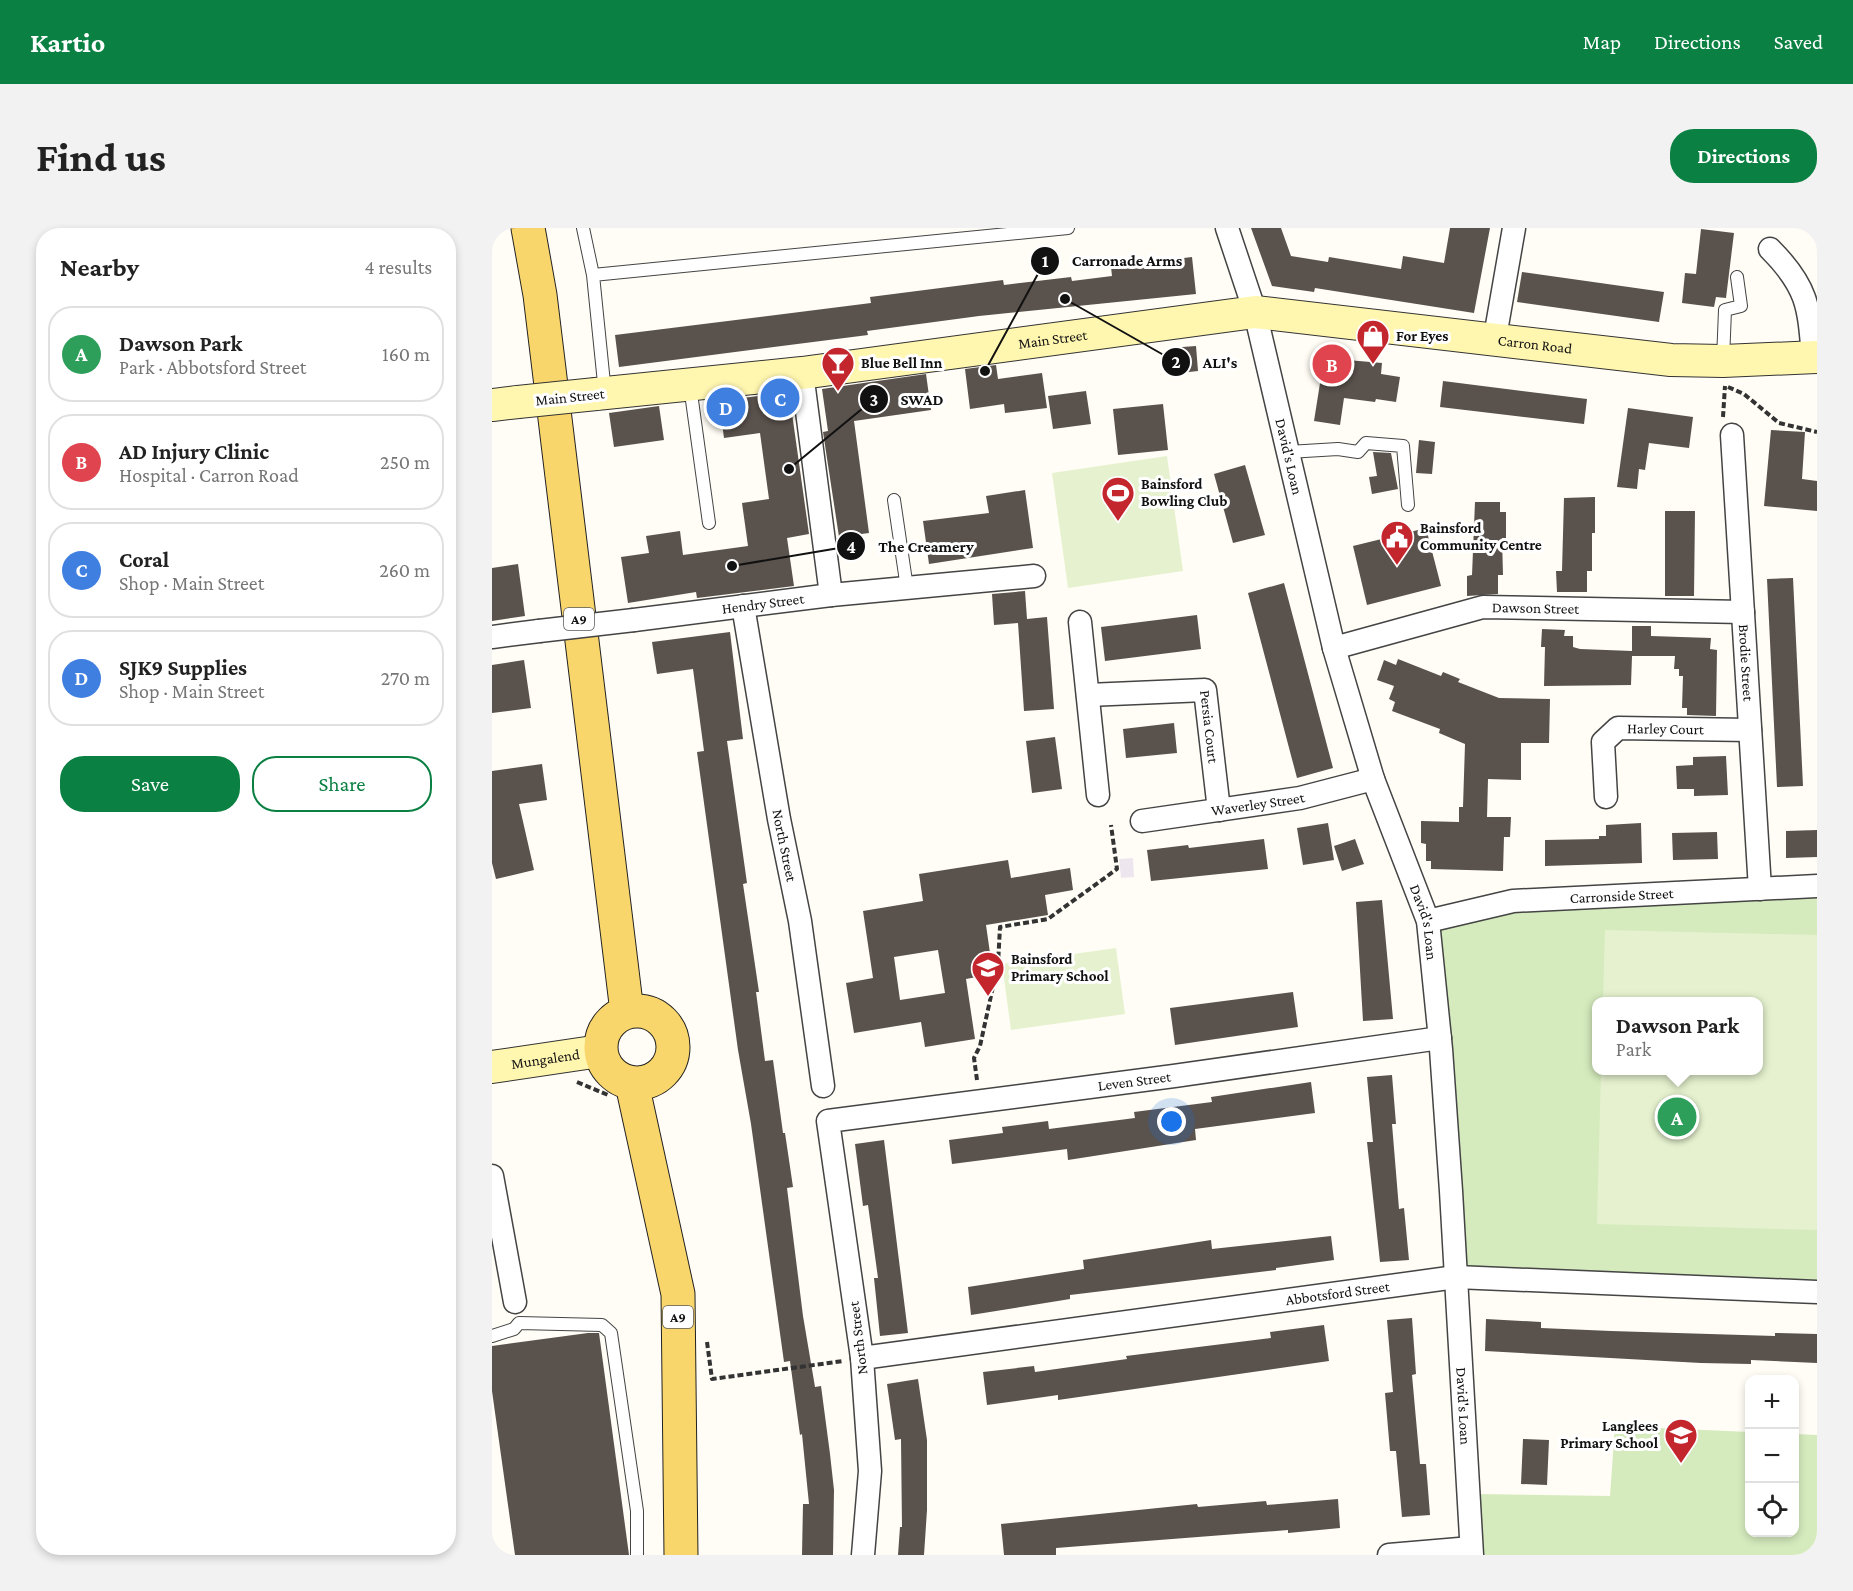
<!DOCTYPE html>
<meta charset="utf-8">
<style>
:root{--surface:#fff;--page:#f2f2f2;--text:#222;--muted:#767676;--line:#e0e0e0;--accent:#0b8043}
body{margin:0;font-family:"Crimson Pro",serif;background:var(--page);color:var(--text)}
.controls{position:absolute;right:18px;bottom:18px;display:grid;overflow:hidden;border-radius:12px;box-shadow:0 3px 9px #0003}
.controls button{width:54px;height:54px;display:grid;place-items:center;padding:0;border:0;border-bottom:2px solid var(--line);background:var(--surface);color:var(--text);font:30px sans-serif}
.you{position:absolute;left:680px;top:894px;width:21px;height:21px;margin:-15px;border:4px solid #fff;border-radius:50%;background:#1a73e8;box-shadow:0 0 0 9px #1a73e833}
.badge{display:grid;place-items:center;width:39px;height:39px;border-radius:50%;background:var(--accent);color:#fff;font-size:20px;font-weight:700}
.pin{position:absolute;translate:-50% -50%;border:3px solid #fff;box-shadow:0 2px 6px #0006}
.popup{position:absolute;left:1100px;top:769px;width:171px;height:78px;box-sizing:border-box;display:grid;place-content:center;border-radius:12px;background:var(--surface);filter:drop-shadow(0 2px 4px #0005);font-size:20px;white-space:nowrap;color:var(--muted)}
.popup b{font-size:22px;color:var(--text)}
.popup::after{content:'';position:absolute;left:50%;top:100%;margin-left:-12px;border:12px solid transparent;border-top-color:var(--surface)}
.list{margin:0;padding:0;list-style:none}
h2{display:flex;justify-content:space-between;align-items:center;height:78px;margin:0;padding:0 24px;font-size:26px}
h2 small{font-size:20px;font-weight:400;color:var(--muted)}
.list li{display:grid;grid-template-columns:39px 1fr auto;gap:18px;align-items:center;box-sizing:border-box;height:96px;margin:0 12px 12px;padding:0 12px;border:2px solid var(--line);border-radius:24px}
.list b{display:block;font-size:22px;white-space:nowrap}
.list p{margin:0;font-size:20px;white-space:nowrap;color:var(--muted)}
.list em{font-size:20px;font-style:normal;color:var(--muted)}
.actions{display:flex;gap:12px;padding:18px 24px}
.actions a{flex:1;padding:14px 0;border:2px solid var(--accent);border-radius:24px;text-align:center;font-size:21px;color:var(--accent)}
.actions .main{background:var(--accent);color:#fff}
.icon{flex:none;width:33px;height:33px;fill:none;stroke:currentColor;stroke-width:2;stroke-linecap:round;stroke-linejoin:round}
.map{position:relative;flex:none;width:1325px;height:1327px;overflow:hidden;border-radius:24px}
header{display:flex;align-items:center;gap:36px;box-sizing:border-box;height:84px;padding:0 30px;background:var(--accent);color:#fff}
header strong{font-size:28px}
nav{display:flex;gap:33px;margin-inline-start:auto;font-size:21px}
.intro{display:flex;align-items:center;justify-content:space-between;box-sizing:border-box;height:144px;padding:0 36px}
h1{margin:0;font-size:42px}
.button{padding:15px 27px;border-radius:24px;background:var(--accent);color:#fff;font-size:21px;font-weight:700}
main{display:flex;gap:36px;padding:0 36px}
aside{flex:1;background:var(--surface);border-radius:24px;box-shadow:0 3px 9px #0003}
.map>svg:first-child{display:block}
.industrial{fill:#eee6ef}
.green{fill:#d5ebbd;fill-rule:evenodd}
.pitch{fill:#e6f2cf}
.building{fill:#5a524d;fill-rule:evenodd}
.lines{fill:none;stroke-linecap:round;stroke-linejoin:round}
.lane-casing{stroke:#444;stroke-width:14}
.street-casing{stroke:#444;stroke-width:25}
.secondary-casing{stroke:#333;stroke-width:34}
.primary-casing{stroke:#222;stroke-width:35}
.path{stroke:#333;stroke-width:4;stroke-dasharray:6 3;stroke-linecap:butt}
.lane{stroke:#fff;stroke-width:12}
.street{stroke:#fff;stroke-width:22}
.secondary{stroke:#fff6b0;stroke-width:32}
.primary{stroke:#f9d66b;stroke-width:33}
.street-bridge-casing{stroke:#444;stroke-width:25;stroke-linecap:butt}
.secondary-bridge-casing{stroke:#333;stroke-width:34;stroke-linecap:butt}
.street-bridge{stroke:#fff;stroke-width:22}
.secondary-bridge{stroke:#fff6b0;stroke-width:32}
.labels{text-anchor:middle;stroke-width:6;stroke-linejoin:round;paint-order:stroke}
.shield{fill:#fff;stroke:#585858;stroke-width:1.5}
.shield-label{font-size:14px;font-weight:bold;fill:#111}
.poi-label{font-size:15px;font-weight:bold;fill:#111;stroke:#fff;text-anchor:start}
.street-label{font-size:15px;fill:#111;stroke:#fff}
.leader{fill:none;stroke:#111;stroke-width:2}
.callout-dot{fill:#111;stroke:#fff;stroke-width:2}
.mark-label{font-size:18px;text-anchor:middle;font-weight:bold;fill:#fff}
.callout-label{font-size:16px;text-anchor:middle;font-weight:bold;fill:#111;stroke:#fff;stroke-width:6;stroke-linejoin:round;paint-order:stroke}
</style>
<header>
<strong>Kartio</strong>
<nav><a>Map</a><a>Directions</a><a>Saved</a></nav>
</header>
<div class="intro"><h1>Find us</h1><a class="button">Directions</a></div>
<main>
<aside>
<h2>Nearby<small>4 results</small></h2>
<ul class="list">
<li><span class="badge" style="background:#2e9e5b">A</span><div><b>Dawson Park</b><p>Park · Abbotsford Street</p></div><em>160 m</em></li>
<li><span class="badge" style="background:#e0444e">B</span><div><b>AD Injury Clinic</b><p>Hospital · Carron Road</p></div><em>250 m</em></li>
<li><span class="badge" style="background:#3f7fe0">C</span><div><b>Coral</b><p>Shop · Main Street</p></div><em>260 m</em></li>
<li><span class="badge" style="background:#3f7fe0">D</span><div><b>SJK9 Supplies</b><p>Shop · Main Street</p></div><em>270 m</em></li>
</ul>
<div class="actions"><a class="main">Save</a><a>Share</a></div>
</aside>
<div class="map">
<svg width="1325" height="1327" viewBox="0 0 1325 1327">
<rect width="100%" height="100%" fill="#fffdf5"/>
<path class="industrial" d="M641 630 642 649 629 650 627 631Z"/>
<path class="green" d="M1325 658V1064L964 1049 936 693 1021 673ZM1104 774H1266V842H1104Z
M1123 1198 1257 1204 1258 1304H1302L1303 1206 1325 1207V1327H991L986 1266 1118 1268Z"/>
<path class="pitch" d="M675 228 691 343 576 360 560 245Z
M1113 702 1325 707V1002L1105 996 1109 843 1266 842V774L1111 773Z
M624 720 633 786 519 802 510 736Z"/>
<path class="building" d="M759 0H789L799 28 836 34 837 29 909 41 911 28 952 35 958 0H998L982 85 823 60 822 64 780 58Z
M1209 1 1242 5 1234 70 1224 69 1222 79 1190 75 1193 45 1204 46Z
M700 29 704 66 487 88 375 103 376 107 127 139 123 107 379 75 378 69 511 52 512 57 579 49 580 53 620 48 619 39Z
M1030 44 1172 64 1167 94 1025 74Z
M704 118 706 143 679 146 677 120Z
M832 130 890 135 889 146 908 149 904 174 884 171 883 174 852 170 848 197 822 193Z
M504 137 506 151 550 145 555 180 513 185 512 176 478 181 473 141Z
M434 146 439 182 362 193 377 305 347 309 331 204 336 203 330 161Z
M951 153 1095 171 1092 196 948 179Z
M594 163 599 196 561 201 556 168Z
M297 164 317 306 295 310 302 358 205 370 204 364 136 375 129 329 157 325 154 308 188 303 191 327 256 318 250 275 277 271 268 205 232 210 227 173Z
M671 176 676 222 626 227 621 181Z
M167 178 172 212 122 219 117 185Z
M1136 180 1201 189 1197 220 1157 215 1153 242 1147 241 1145 261 1125 259Z
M1279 202 1313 204 1310 251 1325 253V283L1272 278Z
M927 212 943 214 940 246 924 245Z
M881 224 899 225 906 261 880 266 877 249 885 248Z
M753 237 773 307 741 315 722 246Z
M533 262 541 320 437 336 431 293 497 285 494 268Z
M1103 269V305H1100V343H1095V364H1065L1064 343H1070L1072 270Z
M983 274H1008V284H1014V310H1010L1011 347H1006V366L975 368V348L980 347Z
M1173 283H1203L1202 368H1173Z
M934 300 949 358 875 377 861 318 914 305 917 317 918 304Z
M26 336 33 388 0 393V340Z
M1301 350 1311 558 1285 559 1275 351Z
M792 355 841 540 805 550 756 365Z
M533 363 535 391 555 389 562 481 532 483 526 395 502 397 500 366Z
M705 387 709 421 613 433 609 399Z
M1140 398H1159V408L1219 410 1218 421 1225 422 1224 488 1195 487V480H1190L1191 448H1187V441H1182L1183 428H1140L1139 457 1052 458 1053 419H1049L1050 401 1073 402 1072 408H1081V419L1088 421 1140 423Z
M238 404 251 511 235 513 255 655 251 656 267 764H264L273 833 281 832 291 905H293L301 959 295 960 311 1088 323 1159 329 1158 338 1226 342 1262 341 1327H310L311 1276H317L310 1206 308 1207 298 1133 292 1134 259 896 246 822 205 524 212 523 201 441 165 446 160 414Z
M906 431 949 448 951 444 968 451 966 454 1007 470 1058 471 1057 515H1029V552L996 551 995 589H1019L1018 609H1012L1011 643 939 641V633H934V616L929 615V593L967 594V579H971L973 516 947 505 948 501 900 483 903 474 897 471 902 458 885 452 892 432 904 437Z
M32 432 39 480 0 485V437Z
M682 495 685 525 634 530 631 501Z
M563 509 570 561 540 565 534 513Z
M1234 528 1236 567 1202 568V561H1185L1184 538 1201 537V529Z
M50 536 55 572 27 576 42 642 4 651 0 635V543Z
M836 595 842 632 811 637 805 600Z
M1149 595 1150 635 1053 638V612L1107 611V608H1114V597Z
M1325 602V629L1294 630V603Z
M1225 604 1226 631 1181 632 1180 605Z
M772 611 776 641 659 653 655 622 696 617 697 620Z
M863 611 872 636 850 643 842 618Z
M516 632 519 650 578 640 581 662 553 667 556 687 494 697 501 746 474 751 483 811 433 819 429 794 362 805 354 755 381 750 371 683 431 673 427 646ZM446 722 453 765 408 772 402 729Z
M890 672 901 791 871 793 864 674Z
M801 764 806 799 683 817 678 780Z
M900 847 904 896H900L907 981 912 980 917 1032 888 1034 875 914H881L875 849Z
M819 854 823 885 703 901 704 912 576 932 575 921 460 936 457 912 511 905 510 899 556 893 557 901 643 890 642 884 720 874 719 869Z
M392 912 416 1105 388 1108 382 1050H386L376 977 371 978 363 916Z
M839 1008 842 1032 784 1040V1042L578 1067V1071L479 1087 476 1059 592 1041 591 1032 719 1012 720 1021Z
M920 1090 924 1146 920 1147 928 1236H934L938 1287 910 1289 904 1223H898L893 1165 901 1164 895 1092Z
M994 1091 1049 1094V1100L1119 1103 1283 1108V1105L1325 1106V1135L1259 1132V1136L1209 1135 993 1123Z
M832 1097 837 1133 566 1172V1167L495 1177 491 1144 542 1138 543 1144 635 1131 634 1128 779 1110 778 1104Z
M96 1105H107L137 1327H23L0 1163V1118Z
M426 1151 435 1212V1282L432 1327H406L408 1299H410L409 1211 403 1212 395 1156Z
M1031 1211 1057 1212 1055 1257 1029 1256Z
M846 1271 848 1300 796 1305V1302L564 1320V1327H512L509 1296 705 1276 706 1279 774 1273 775 1277Z"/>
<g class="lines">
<defs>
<path id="lane" d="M91 0 101 47
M1231 132 1233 82 1249 78 1245 49
M198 158 217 295
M113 165 101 47 576 0
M796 224 846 221 866 224 874 215 911 218 916 277
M402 272 415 360
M0 1108 22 1101 27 1095 110 1097 119 1105 145 1283V1327"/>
<g id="street">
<path id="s1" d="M735 0 763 84 842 420 881 551 936 693 949 821 959 963 980 1327"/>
<path d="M1278 21C1316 59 1317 79 1321 129"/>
<path d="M1003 109 1022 0"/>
<path d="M310 145 339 367"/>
<path id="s2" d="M1240 207 1268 661"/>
<path id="s3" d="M251 378 287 591 308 693 331 858"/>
<path id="s4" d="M142 392 339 367 542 348"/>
<path d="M588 394 606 567"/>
<path d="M0 409 47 403"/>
<path id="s5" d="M842 420 991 379 1251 384"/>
<path id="s6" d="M596 467 713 462 727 582"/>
<path id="s7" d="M1114 569 1111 514 1126 500 1258 502"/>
<path id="s8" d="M650 593 808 570 881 551"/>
<path id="s9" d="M936 693 1021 673 1325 658"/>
<path d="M0 948 23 1074"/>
<path id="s10" d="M370 1130 964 1049 1325 1064"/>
<path id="s11" d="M371 1327 378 1243 370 1130 336 893 682 848 948 810"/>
<path d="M897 1327 979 1320"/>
</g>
<g id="secondary">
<path id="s12" d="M104 166 310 145 763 84 1179 132 1231 133 1325 129"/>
<path d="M0 177 26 174"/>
<path id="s13" d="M0 839 108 823"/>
</g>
<path id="primary" d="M36 0 48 67 135 784
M109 819a36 36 0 1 1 72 0a36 36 0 1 1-72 0Z
M140 856 186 1066 189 1327"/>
</defs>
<use href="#lane" class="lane-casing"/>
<use href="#street" class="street-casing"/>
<use href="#secondary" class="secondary-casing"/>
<use href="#primary" class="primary-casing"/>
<path class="path" d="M1236 159 1252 166 1287 195 1325 204
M1231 189 1233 158
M485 852 482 830 488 818 506 736 508 699 556 691 625 641 619 597
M85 854 116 867
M215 1114 220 1151 351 1133"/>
<use href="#lane" class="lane"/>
<use href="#street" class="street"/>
<use href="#secondary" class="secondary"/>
<use href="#primary" class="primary"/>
<defs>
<path id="street-bridge" d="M47 403 142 392"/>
<path id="secondary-bridge" d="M26 174 104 166"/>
</defs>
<use href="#street-bridge" class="street-bridge-casing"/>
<use href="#secondary-bridge" class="secondary-bridge-casing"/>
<use href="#street-bridge" class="street-bridge"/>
<use href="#secondary-bridge" class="secondary-bridge"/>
</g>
<defs>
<symbol id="shop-pin" viewBox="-11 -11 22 30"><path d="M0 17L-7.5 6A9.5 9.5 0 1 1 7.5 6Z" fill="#c4262e" stroke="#fff"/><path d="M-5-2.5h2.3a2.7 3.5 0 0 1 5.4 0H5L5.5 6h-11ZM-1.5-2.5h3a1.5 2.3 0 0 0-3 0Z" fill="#fff"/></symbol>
<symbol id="bar-pin" viewBox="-11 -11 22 30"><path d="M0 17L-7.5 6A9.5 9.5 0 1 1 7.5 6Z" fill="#c4262e" stroke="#fff"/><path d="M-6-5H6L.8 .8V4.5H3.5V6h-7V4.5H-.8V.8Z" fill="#fff"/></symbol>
<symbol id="stadium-pin" viewBox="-11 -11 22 30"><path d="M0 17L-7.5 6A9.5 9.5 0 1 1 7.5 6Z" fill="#c4262e" stroke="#fff"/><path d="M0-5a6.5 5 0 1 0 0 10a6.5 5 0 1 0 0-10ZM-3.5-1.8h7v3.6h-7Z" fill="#fff"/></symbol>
<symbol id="civic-pin" viewBox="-11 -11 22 30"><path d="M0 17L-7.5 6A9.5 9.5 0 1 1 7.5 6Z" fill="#c4262e" stroke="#fff"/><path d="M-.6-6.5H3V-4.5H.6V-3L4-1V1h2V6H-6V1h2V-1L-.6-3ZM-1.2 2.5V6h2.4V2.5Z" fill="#fff"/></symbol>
<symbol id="school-pin" viewBox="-11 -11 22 30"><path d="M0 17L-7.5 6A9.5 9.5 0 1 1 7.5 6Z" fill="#c4262e" stroke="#fff"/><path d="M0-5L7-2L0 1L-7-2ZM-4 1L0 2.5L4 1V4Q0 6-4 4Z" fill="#fff"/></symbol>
</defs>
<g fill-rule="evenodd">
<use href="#shop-pin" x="862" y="89" width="38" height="52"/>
<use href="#bar-pin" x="327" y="116" width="38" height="52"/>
<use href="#stadium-pin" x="607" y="246" width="38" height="52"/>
<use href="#civic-pin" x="886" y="290" width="38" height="52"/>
<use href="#school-pin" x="477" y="721" width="38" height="52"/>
<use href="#school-pin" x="1170" y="1188" width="38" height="52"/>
</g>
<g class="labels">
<g class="shield">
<rect x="72" y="380" width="30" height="22" rx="4.5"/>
<rect x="171" y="1078" width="30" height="22" rx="4.5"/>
</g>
<g class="shield-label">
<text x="87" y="396">A9</text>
<text x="186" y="1094">A9</text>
</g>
<g class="poi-label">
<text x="904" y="113">For Eyes</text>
<text x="369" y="140">Blue Bell Inn</text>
<text x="649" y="261">Bainsford<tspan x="649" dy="17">Bowling Club</tspan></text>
<text x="928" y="305">Bainsford<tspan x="928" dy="17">Community Centre</tspan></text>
<text x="519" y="736">Bainsford<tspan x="519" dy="17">Primary School</tspan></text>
<text x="1166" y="1203" text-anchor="end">Langlees<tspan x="1166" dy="17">Primary School</tspan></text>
</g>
<g class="street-label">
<text dy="5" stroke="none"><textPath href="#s12" startOffset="460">Main Street</textPath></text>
<text dy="5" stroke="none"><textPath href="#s12" startOffset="946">Carron Road</textPath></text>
<text transform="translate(78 169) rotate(-6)" y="5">Main Street</text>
<text dy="5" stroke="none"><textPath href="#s1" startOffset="237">David's Loan</textPath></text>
<text dy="5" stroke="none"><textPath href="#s4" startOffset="130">Hendry Street</textPath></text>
<text dy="5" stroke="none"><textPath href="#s5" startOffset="207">Dawson Street</textPath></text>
<text dy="5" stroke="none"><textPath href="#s2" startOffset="228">Brodie Street</textPath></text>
<text dy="5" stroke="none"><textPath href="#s7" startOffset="123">Harley Court</textPath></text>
<text dy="5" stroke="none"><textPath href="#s6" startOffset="154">Persia Court</textPath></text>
<text dy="5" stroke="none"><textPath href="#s8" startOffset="117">Waverley Street</textPath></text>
<text dy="5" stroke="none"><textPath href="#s3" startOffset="243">North Street</textPath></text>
<text dy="5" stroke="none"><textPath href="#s9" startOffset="196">Carronside Street</textPath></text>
<text dy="5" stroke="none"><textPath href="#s1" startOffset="723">David's Loan</textPath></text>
<text dy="5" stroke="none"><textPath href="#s13" startOffset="54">Mungalend</textPath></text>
<text dy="5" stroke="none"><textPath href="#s11" startOffset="746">Leven Street</textPath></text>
<text dy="5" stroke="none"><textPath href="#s10" startOffset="480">Abbotsford Street</textPath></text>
<text transform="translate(366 1110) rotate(-97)" y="5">North Street</text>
<text dy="5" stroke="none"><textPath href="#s1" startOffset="1209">David's Loan</textPath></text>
</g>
</g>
<path class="leader" d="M493 143L553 33M573 71L684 134M297 241L382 171M240 338L359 318"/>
<g class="callout-dot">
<circle cx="493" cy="143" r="6"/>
<circle cx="573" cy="71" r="6"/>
<circle cx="297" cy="241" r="6"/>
<circle cx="240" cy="338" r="6"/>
<circle cx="553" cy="33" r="15"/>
<circle cx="684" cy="134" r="15"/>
<circle cx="382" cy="171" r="15"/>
<circle cx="359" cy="318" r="15"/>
</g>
<g class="mark-label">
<text x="553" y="39">1</text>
<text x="684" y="140">2</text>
<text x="382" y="178">3</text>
<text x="359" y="325">4</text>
</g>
<g class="callout-label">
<text x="635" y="38">Carronade Arms</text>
<text x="728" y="140">ALI's</text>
<text x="430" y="177">SWAD</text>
<text x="434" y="324">The Creamery</text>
</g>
</svg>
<div class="controls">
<button>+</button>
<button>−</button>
<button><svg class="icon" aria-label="locate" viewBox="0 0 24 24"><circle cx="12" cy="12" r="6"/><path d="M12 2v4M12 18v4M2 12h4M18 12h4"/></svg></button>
</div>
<div class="you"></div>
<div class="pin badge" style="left:1185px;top:889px;background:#2e9e5b">A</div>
<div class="popup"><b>Dawson Park</b>Park</div>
<div class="pin badge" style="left:840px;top:136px;background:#e0444e">B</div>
<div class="pin badge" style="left:288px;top:170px;background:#3f7fe0">C</div>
<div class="pin badge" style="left:234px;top:179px;background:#3f7fe0">D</div>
</div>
</main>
